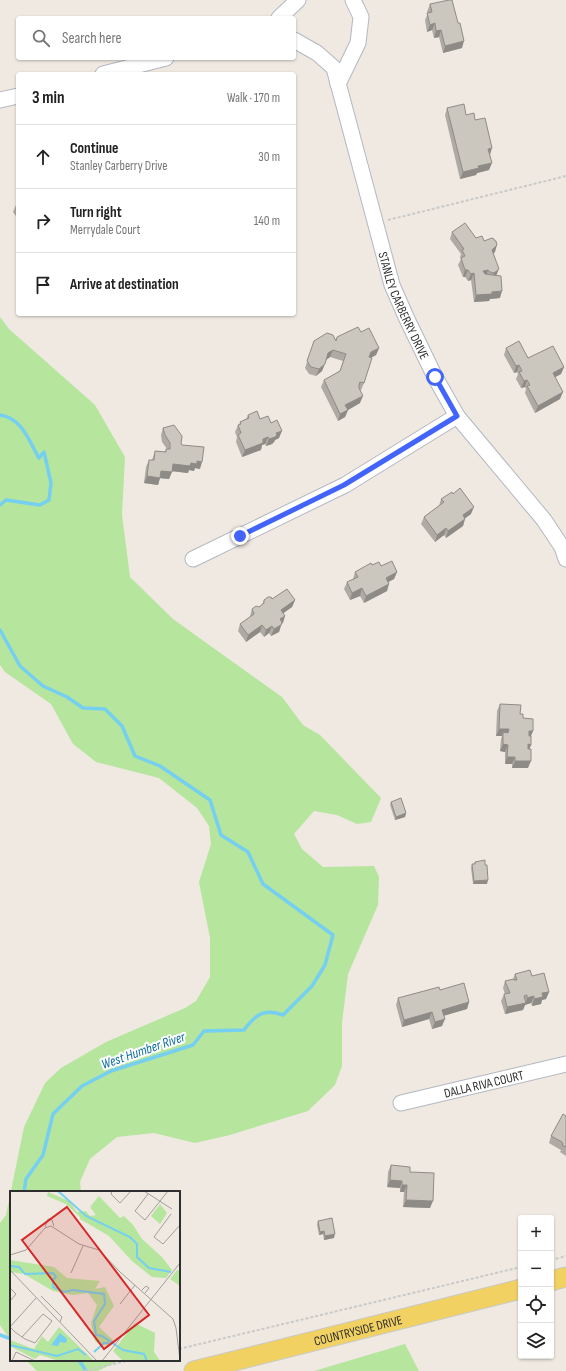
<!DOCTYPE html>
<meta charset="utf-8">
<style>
:root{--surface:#fff;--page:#f6f6f6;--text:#222;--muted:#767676;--line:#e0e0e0}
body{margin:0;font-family:"Sofia Sans Condensed",sans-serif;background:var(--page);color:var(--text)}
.controls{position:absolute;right:12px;bottom:12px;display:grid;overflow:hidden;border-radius:4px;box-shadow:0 1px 3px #0004}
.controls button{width:36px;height:36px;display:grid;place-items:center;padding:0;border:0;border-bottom:1px solid var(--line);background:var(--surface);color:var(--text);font:20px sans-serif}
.stop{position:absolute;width:12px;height:12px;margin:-9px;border:3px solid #4264fb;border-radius:50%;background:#fff}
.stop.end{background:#4264fb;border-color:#fff;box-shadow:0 1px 4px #0008}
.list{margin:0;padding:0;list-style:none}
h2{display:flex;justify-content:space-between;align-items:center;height:52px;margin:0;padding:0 16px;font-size:17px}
h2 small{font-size:13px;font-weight:400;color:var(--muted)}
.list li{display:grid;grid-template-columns:26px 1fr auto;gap:12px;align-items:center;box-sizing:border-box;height:64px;padding:0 16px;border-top:1px solid var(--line)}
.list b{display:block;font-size:15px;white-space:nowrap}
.list p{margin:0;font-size:13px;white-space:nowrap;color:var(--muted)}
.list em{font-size:13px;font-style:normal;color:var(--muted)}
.icon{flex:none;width:22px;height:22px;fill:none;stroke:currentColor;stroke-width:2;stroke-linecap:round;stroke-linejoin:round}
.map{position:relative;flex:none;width:566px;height:1371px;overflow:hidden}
.search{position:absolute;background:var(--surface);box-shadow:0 1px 3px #0004;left:16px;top:16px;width:280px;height:44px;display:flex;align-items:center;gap:10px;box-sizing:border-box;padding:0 14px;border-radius:4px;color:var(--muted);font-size:15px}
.panel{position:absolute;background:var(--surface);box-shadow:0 1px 3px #0004;left:16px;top:72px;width:280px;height:244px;border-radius:4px}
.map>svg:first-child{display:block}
.green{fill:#b6e59e}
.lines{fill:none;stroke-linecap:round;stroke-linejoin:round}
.stream{stroke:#75cff0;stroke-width:3.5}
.minor-casing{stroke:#b4b7c1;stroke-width:17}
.major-casing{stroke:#c9c9c9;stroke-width:21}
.path{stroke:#c9c9c9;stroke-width:2;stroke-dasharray:3 2;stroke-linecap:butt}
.minor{stroke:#fff;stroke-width:15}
.major{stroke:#f2d163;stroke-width:19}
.wall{fill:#afaba4}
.shaded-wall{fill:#8e8b86}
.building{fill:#cbc7bf;stroke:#8e8b86}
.route{stroke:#4264fb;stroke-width:5}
.labels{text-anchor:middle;stroke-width:4;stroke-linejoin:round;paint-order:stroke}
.street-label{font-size:13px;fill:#2e2e2e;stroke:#fff}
.water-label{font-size:14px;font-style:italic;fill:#0d6fa3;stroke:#fff}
.inset-river{fill:none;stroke:#75cff0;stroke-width:2}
.inset-road{fill:none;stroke:#a29e99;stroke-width:1}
.view{fill:#d62828;fill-opacity:0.15;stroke:#d62828;stroke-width:2}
.inset-edge{fill:none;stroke:#2e2e2e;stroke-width:2}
</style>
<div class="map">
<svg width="566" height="1371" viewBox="0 0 566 1371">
<rect width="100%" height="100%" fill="#efe9e1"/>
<path class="green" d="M0 317 9 329 95 405 125 457 122 515 130 577 173 619 282 697 303 725 320 735 381 798 371 822 357 824 337 815 314 811 294 834 302 849 323 867 374 866 379 877 378 905 348 974 342 1023V1066L335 1085 308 1111 230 1135 195 1143 154 1133 117 1137 90 1159 80 1182 81 1192H11V1341L0 1325V1223L6 1215 24 1127 45 1083 61 1068 106 1042 185 1008 196 1001 210 977V938L199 882 211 844 209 826 197 808 159 778 96 762 73 744 51 704 5 672 0 665Z
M405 1344 419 1371H314Z
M26 1360H120L98 1371H37Z"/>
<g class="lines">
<path class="stream" d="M0 415C22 418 29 441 39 458L44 452 51 483 49 500 40 505 6 500 0 505
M0 630 20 666 43 686 67 697 83 708 105 709 122 726 135 756 160 766 210 800 221 835 248 852 263 884 333 935 325 965 312 986 283 1015C264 1008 255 1015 244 1030L204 1031 193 1045 111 1071 82 1086 53 1114 43 1155 26 1179 24 1192
M0 1335 11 1339
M79 1360 86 1371"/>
<defs>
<g id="minor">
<path d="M279 18 298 0"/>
<path id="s1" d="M294 40 317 53 334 68 392 285 406 317 435 377 457 416 544 520 562 547 566 559"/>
<path d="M103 74 166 58"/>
<path d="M338 84 358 43 361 17 353 0"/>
<path d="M0 100 18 96"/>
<path d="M193 559 345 485 457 416"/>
<path id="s2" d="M401 1103 566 1064"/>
</g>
<g id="major">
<path d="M551 1281 566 1277"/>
<path id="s3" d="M194 1371 521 1289"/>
</g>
</defs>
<use href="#minor" class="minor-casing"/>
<use href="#major" class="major-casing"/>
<path class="path" d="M388 220 566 176
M551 1260 566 1256
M179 1349 521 1267
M84 1371 131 1360"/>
<use href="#minor" class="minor"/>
<use href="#major" class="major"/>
</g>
<path class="wall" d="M430 4 462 48 443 53 439 37 434 38 432 30 427 32 425 20 428 13 427 12Z
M447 108 466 115 475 120 490 155 489 170 477 173 476 175 460 179 445 115Z
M18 203V219L13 212 16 205Z
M452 232 476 238 484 241 495 252 493 253 500 298 490 299 489 301 474 302 471 280 468 281 465 277H463L458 265 461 259 460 257 461 254 450 239Z
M361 332 379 348 376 355 371 358 364 383 361 390H360V403L348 410 345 417 338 421 321 387 324 380 340 371 343 361 330 357 326 360 322 371 316 376 309 374 305 368 314 341H336Z
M506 348 528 358 564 367 561 374 555 377 560 399 535 413 525 393 526 389 525 387 521 388 516 379 518 374 517 372 514 373 504 355Z
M248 415 271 423 279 438 275 440 274 442 272 444 266 446 265 444 262 445 261 450 242 457 236 442 237 437 235 432 238 425H239L240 422 246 419Z
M163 428 181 444 200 469 195 468 194 471 189 470 188 473 172 471 169 479 160 478 158 485 144 483 146 467 149 460H152L155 451 165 452 166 449H167L162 442 161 435Z
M441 499 471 514 465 518 463 526 446 538 444 535 435 542 421 524 424 517 439 506Z
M372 565 381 566 397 572 394 579 388 582 387 591 364 603 360 596 350 600 344 589 347 582 353 579 355 572Z
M272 599 295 600 292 607 283 613V623H282L279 632 271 636 269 633 264 637 260 632 246 642 238 631 240 624 250 617V616L252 609 259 607 262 605 264 600Z
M500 704 520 714 533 731 531 736V745L529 749 528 768H512V764H505V752L500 751 501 739 502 736H496L497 711Z
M391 802 406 813 405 817 395 820 390 805Z
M475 862 485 865 487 884H473L471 868 472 864H474Z
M515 974 532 976 549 992 546 999 542 1000 541 1004 532 1006 531 1003 525 1005 523 1010 505 1014 501 1001 504 994H505L503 988 505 981 513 979Z
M440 990 469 1002 467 1009 444 1015 442 1026 432 1029 429 1019 402 1027 396 1005 398 998Z
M566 1116V1156L560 1152 561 1150 559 1149 549 1143 551 1136Z
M391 1165 410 1172 430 1208 403 1207 404 1192H400V1188L387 1187 388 1172Z
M318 1221 334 1238 324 1240 323 1234 319 1235 317 1225Z"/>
<path class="shaded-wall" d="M435 23 432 30 427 32 430 25Z
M441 30 439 37 434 38 436 31Z
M464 41 462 48 443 53 445 46Z
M492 148 490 155 488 149Z
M492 163 489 170 477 173 476 175 460 179 463 172 478 166Z
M497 245 495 252 490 257 492 250Z
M499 269 496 276 492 280 494 273Z
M465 270H468L465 277H463Z
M488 270 486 277 483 271Z
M474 273 471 280 468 281 471 274Z
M502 291 500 298 490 299 489 301 474 302 476 295 492 292Z
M379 348 376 355 368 359 371 352Z
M333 350 330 357 326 360 328 353Z
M325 364 322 371 316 376 319 369Z
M519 365 517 372 514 373 516 366Z
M564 367 561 374 550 380 553 373Z
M527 380 525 387 521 388 524 381Z
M563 392 560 399 535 413 538 406Z
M363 396 360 403 348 410 345 417 338 421 340 414 345 405Z
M282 431 279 438 275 440 274 442 272 444 266 446 269 439 276 433Z
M268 437 265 444 262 445 261 450 242 457 245 450Z
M197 461 202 462 200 469 195 468 194 471 189 470 188 473 170 471 173 464 191 463Z
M161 471 172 472 169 479 159 478Z
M147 476 160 478 158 485 144 483Z
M474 507 471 514 460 522 463 515Z
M465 519 463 526 446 538 448 531Z
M446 528 444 535 435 542 437 535Z
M397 572 394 579 383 585 386 578Z
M389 584 387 591 364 603 366 596Z
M362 588 360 596 350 600 352 593Z
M295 600 292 607 278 617 281 610Z
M285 616 283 623 278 626 280 619Z
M262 625 260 632 246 642 248 635Z
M281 625 279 632 271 636 274 629Z
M272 626 269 633 264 637 266 630Z
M499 729H509L506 736 503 732 502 736H496Z
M529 731H533L530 738H527Z
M503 744 508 745 505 752 500 751Z
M528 744 531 745 528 752Z
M507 757H515L512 764H505Z
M515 761H531L528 768H512Z
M406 813 405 817 395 820 396 817Z
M488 880 487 884H473L474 881Z
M549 992 546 999 542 1000 541 1004 532 1006 534 999 542 993Z
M534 996 531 1003 525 1005 523 1010 505 1014 507 1007 526 1003 527 998Z
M469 1002 467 1009 440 1017 442 1010Z
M432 1012 429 1019 402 1027 404 1020Z
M445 1019 442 1026 432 1029 435 1022Z
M390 1180 402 1181 400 1188 387 1187Z
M402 1185H407L404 1192H400Z
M406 1200 433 1201 430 1208 403 1207Z
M324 1231 323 1234 319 1235 320 1232Z
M335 1234 334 1238 324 1240 325 1236Z"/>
<path class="building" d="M449 0H452L458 23H460L464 41 445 46 441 30 436 31 435 23 430 25 427 13 432 12 430 4Z
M464 104 466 115 474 113 475 120 485 118 492 148 488 149 492 163 478 166 479 168 463 172 447 108Z
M465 223 476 238 482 236 484 241 492 238 494 239 495 241H496L497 245 492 250 499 269 494 273 490 272 488 270 483 271 485 274 501 276 502 291 492 292V294L476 295 474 273 471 274 468 270H465L461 258 465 256 462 250 464 249 452 232Z
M358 327 361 332 369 328 379 348 371 352 369 357 372 358 364 383 360 382 359 385V388L363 396 345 405 348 410 340 414 324 380 340 371 346 354 333 350 328 353 325 364 319 369 311 367 307 361 314 341 327 333 333 335 336 341 337 337Z
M519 341 528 358 553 346 564 367 553 373 563 392 538 406 527 386 530 385 527 380 524 381 519 372 522 371 519 365 516 366 506 348Z
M257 411 260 419 268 416 271 423 277 420 282 431 276 433 277 435 275 437 269 439 268 437 263 439V443L245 450 238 435 241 433 238 425 241 424 240 422 249 418 248 415Z
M174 425 182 436 181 444 182 445 204 447 202 462 197 461V464L191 463 190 466 173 464 172 472 161 471 160 478 147 476 149 460H154L155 451 166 452V449H170V443L165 435 163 428Z
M460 488 474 507 463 515 465 519 448 531 446 528 437 535 424 517 444 502 441 499 452 492 453 494Z
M392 561 397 572 386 578 389 584 366 596 362 588 352 593 347 582 358 577 355 572 371 563 372 565 379 562 381 566Z
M287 589 295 600 281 610 285 616 280 619 282 622 281 625 274 629 272 626 266 630 262 625 248 635 240 624 254 614 252 609 256 606 259 607 264 603V600L268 597H271L272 599Z
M500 704 521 705 520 714H523V718L533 719V731H529V736H531V745L528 744V749H531V761H515V757H507L508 745 503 744V732L508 733 509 729H499Z
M401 798 406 813 396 817 391 802Z
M485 860V865H487L488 880 474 881 472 864H475V862Z
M530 970 532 976 544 973 549 992 542 993 543 997 534 999V996L527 998V995L524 996 526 1003 507 1007 504 994 510 993 505 981 514 979V980H517L515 974Z
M464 983 469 1002 442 1010 445 1019 435 1022 432 1012 404 1020 398 998 439 987 440 990Z
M563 1114 566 1116V1147L562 1145 563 1144 562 1142 551 1136Z
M391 1165 410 1167V1172L434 1173 433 1201 406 1200 407 1185H402V1181L390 1180Z
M332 1218 335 1234 325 1236 324 1231 320 1232 318 1221Z"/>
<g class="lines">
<path class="route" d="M240 536 344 485 457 416 435 377"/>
</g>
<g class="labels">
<g class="street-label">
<text dy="5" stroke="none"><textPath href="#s1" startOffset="297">STANLEY CARBERRY DRIVE</textPath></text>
<text dy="5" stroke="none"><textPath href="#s2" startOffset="85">DALLA RIVA COURT</textPath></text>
<text dy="5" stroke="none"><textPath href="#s3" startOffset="169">COUNTRYSIDE DRIVE</textPath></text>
</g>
<g class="water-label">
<text transform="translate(143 1050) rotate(-19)" y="5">West Humber River</text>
</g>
</g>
<g transform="translate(10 1191)">
<rect width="170" height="170" fill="#efe9e1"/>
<path d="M38 1 59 10 67 21 76 20 80 25 86 24 80 16 89 5 110 27 114 25 123 34 132 48 152 66 162 79 156 87 142 86 122 70 99 45 70 28V26L56 13 37 5ZM150 13 157 22 150 33 141 25ZM0 69 44 76 57 87 90 90 85 98 95 96 104 115 89 136 103 149 100 155 89 153 85 150 81 132 87 114 78 102 63 104 43 100 14 83 0 81ZM167 79 170 80V95L160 88ZM125 132 145 142 144 161 150 170H113L103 160ZM49 136 84 170H49L30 164 25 168 0 155V149L24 158 32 145 38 151Z" fill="#b6e59e"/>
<path d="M50 142 57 148 56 152 50 151 48 155 41 154Z" fill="#75cff0"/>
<path class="inset-river" d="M48 0 76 25 120 46 127 53V66L139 77 161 81M0 75 9 76 15 83 43 82 46 86 43 89V96L54 101 63 99 94 103 95 113 84 130 86 144 92 145 113 159 134 163 137 170M0 154 47 165 68 158 76 164M84 161 94 152H99"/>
<path class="inset-road" d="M102 0 101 3 110 12 121 0M134 0 162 18M138 3 125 20 135 29 158 0M161 23 144 46 153 53 170 34M35 36 38 28 42 29 44 35M0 64 16 59 35 37 41 35 69 53 89 59 110 81 163 128 166 137 170 169M0 79 87 170M61 82 73 55M0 97 6 103 0 110M132 99 136 95 139 97 135 102M31 105 52 126 50 131M110 113 125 94M0 136 5 141 12 146 15 148 25 152 42 130 33 123 12 146M0 136 26 107M2 170 6 161 25 170M92 170 170 72"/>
<path class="view" d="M57 16 139 124 94 158 12 49Z"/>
<rect width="170" height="170" class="inset-edge"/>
</g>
</svg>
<div class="controls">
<button>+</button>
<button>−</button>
<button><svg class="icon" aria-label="locate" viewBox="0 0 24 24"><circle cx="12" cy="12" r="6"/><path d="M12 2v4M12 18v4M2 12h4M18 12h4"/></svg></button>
<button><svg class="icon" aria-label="layers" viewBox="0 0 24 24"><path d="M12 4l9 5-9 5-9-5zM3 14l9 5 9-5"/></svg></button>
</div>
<div class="stop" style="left:435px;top:377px"></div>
<div class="stop end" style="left:240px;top:536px"></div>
<div class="search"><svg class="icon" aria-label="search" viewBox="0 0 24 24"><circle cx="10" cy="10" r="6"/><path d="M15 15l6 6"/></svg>Search here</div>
<section class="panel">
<h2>3 min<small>Walk · 170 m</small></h2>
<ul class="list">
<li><svg class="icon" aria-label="ahead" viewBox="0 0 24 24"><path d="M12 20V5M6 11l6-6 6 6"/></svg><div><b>Continue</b><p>Stanley Carberry Drive</p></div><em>30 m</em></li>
<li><svg class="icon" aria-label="right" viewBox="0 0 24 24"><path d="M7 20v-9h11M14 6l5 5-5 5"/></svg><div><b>Turn right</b><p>Merrydale Court</p></div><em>140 m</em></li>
<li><svg class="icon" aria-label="arrive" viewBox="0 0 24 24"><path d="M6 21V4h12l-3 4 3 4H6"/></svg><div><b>Arrive at destination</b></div></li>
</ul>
</section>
</div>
